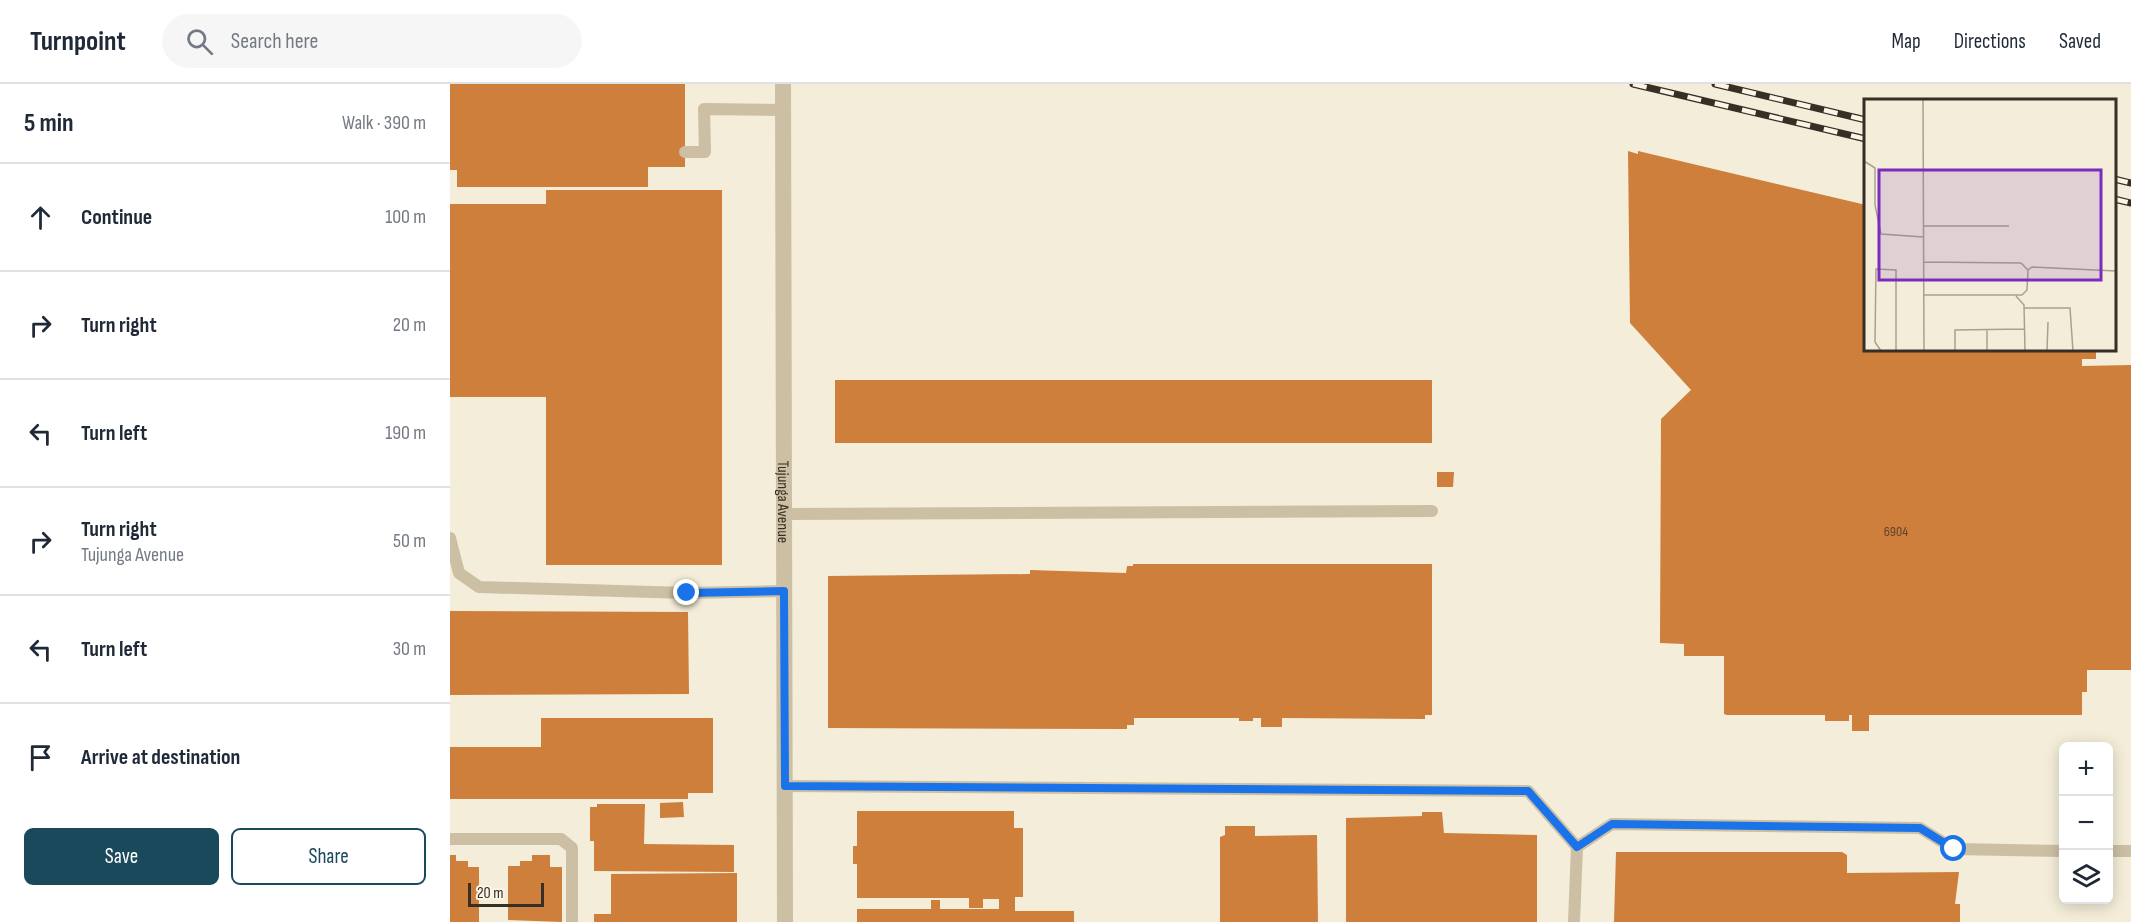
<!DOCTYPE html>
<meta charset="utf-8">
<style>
:root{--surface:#fff;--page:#f6f6f7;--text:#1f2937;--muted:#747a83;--line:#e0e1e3;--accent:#19495b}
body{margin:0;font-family:"Sofia Sans Condensed",sans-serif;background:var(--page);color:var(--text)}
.controls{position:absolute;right:18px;bottom:18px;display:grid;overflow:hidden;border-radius:9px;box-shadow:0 3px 15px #0003}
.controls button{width:54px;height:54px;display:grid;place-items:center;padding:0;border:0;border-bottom:2px solid var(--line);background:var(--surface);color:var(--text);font:30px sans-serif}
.scale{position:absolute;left:18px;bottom:15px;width:76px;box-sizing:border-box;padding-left:6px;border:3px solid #372f26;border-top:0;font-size:16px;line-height:21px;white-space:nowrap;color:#372f26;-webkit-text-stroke:4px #fbf5e6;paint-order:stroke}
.stop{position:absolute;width:18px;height:18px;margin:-14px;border:4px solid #1a73e8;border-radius:50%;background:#fff}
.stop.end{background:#1a73e8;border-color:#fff;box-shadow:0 2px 6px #0008}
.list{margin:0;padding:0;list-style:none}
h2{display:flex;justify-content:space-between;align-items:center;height:78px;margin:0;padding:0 24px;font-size:26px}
h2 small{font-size:20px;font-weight:400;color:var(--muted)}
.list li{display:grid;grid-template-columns:39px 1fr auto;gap:18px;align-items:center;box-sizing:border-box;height:108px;padding:0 24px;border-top:2px solid var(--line)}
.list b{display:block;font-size:22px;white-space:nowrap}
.list p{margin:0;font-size:20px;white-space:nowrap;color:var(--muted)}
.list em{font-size:20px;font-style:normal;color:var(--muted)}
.actions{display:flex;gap:12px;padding:18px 24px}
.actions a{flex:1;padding:14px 0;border:2px solid var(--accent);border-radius:9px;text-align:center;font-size:21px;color:var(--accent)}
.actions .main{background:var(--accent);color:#fff}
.icon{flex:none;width:33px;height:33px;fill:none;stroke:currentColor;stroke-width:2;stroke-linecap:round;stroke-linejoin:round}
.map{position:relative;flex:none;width:1681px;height:838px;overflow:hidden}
header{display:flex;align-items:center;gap:36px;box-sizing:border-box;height:84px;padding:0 30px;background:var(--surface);border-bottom:2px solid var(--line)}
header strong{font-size:28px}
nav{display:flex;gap:33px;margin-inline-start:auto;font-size:21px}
.search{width:420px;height:54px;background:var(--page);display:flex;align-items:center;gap:15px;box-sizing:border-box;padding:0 21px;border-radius:33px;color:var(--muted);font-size:22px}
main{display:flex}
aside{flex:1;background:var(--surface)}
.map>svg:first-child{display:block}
.building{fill:#ce7f3c}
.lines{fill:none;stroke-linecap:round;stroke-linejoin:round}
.service{stroke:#ccbfa4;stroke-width:12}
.tertiary{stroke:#ccbfa4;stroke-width:16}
.rail-casing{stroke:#372f26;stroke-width:7}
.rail{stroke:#fbf5e6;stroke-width:4.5;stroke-dasharray:14;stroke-linecap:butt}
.route{stroke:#1a73e8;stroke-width:8}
.labels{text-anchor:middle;stroke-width:4.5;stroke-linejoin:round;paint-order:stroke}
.number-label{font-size:14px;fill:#5d432c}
.street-label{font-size:16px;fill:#372f26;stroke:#fbf5e6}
.inset-road{fill:none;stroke:#a8a191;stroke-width:1.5}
.view{fill:#7b2cbf;fill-opacity:0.15;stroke:#7b2cbf;stroke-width:3}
.inset-edge{fill:none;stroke:#372f26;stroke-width:3}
</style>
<header>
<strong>Turnpoint</strong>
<div class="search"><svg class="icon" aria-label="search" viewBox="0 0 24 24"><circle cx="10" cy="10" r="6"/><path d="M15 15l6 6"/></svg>Search here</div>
<nav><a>Map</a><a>Directions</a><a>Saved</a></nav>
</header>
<main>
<aside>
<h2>5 min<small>Walk · 390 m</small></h2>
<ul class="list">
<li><svg class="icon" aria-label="ahead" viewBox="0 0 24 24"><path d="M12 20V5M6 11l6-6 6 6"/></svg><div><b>Continue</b></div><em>100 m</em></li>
<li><svg class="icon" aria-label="right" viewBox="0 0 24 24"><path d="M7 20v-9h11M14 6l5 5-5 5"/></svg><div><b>Turn right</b></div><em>20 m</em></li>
<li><svg class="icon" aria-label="left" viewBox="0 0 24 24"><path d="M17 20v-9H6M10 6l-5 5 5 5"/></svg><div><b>Turn left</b></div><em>190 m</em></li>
<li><svg class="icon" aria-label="right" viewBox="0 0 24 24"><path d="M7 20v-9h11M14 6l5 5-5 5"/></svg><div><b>Turn right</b><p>Tujunga Avenue</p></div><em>50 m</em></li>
<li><svg class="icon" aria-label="left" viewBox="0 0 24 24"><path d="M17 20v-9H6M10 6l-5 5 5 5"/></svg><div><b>Turn left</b></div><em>30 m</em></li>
<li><svg class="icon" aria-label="arrive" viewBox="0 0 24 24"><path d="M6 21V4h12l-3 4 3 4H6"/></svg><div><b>Arrive at destination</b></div></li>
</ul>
<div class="actions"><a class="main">Save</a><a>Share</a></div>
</aside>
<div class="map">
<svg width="1681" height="838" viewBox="0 0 1681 838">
<rect width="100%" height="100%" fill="#f3edd9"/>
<path class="building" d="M0 0H235V83H198V103H7V86H0Z
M1178 67 1188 70V67L1416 121V266H1646V275H1632V282L1681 281V586H1637V608H1632V631H1419V647H1402V631H1399V637H1375V631H1277L1274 630V572H1234V560L1210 559 1211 335 1241 306 1180 239Z
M96 106H272V481H96V313H0V120H96Z
M385 296H982V359H385Z
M987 388H1004L1003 403H987Z
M683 480H982V631H975V635L832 634V643H811V634H803V637H789V634H684V641H677V645L378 644V492L580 490V486L676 489 677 482H683Z
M0 527 238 528 239 610 0 611Z
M91 634H263V709H238V715H0V663H91Z
M233 718 234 733 210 734V719Z
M147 720H195L194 760 284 761V788L144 787V757H140V723H147Z
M407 727H564V744H573V813H565V827H624V838H407V825H481V816H490V825H549V815H533V824H519V814H407V780H403V762H407Z
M972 728H992L994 749 1087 751V838H896V734L972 732Z
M775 742H805V752L867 751 868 838H770V753L775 751Z
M1166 768H1392L1397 771V789L1509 788 1505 820H1510V838H1164Z
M0 771H6V777H18V783H29V838H0Z
M82 771H100V783H112V838L58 836V782H70V777H82Z
M287 789V838H144V830H161V790Z"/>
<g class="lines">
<path class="service" d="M235 68H255L254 25 333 26
M334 430 982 427
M0 454 9 489 29 503 237 509 335 507
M335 702 1078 707 1127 763 1124 838
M0 755H111L122 764V838
M1127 763 1162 740 1470 744 1504 765 1614 767
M1658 767H1681"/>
<path class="tertiary" id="s1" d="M333 0 335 838"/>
<defs>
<path id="rail" d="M1183 0 1416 55
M1265 0 1416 36
M1664 95 1681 99
M1664 115 1681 119"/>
</defs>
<use href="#rail" class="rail-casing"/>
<use href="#rail" class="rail"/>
</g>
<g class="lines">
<path class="route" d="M237 509 334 507 335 702 1078 707 1127 763 1162 740 1470 744 1504 765"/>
</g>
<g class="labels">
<g class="number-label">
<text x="1446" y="452">6904</text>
</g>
<g class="street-label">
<text dy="6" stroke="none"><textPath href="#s1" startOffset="418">Tujunga Avenue</textPath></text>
</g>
</g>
<g transform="translate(1414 15)">
<rect width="252" height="252" fill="#f3edd9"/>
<path class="inset-road" d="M59 0 60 252M0 62 11 69V106L17 135 59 138M59 127H145M60 163 157 164 164 171 163 191 158 196H60M164 171 168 168 252 172M152 197 160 206 161 252M160 209H206L209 252M17 252 11 243 12 170 32 171V252M91 252V231L161 230M123 252V230M183 252 184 223"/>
<path class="view" d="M15 71H237V181H15Z"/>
<rect width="252" height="252" class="inset-edge"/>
</g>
</svg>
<div class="controls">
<button>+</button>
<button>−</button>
<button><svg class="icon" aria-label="layers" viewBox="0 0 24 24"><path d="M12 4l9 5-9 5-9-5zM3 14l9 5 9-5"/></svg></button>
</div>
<div class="scale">20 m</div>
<div class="stop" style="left:1504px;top:765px"></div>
<div class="stop end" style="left:237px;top:509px"></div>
</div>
</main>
